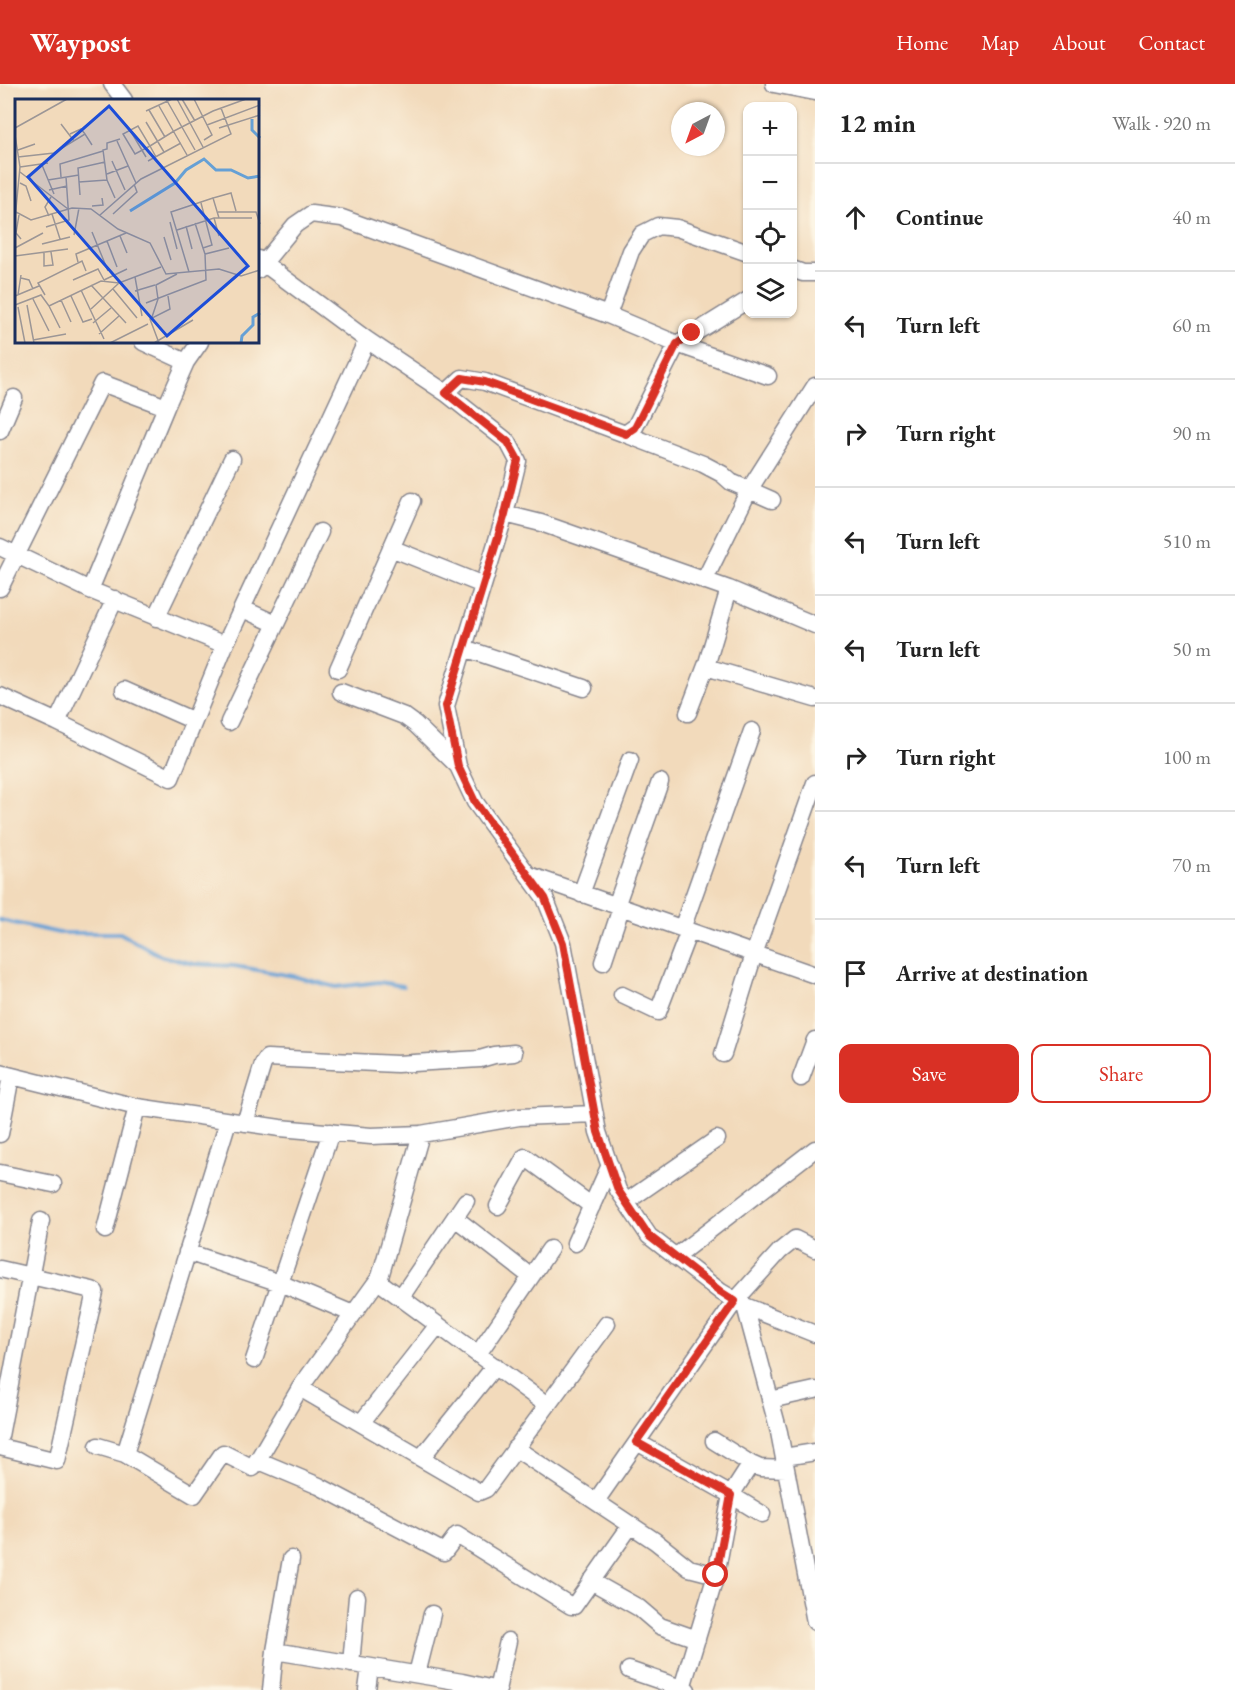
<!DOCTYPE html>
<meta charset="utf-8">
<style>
:root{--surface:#fff;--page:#f6f6f6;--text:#222;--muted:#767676;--line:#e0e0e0;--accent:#d93025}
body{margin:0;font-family:"EB Garamond",serif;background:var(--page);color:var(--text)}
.controls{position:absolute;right:18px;top:18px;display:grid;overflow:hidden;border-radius:12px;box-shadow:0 2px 4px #0004}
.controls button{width:54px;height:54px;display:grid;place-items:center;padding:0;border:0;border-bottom:2px solid var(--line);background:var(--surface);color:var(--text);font:30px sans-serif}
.compass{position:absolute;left:671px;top:18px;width:54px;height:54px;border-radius:50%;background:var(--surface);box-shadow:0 2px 4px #0004;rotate:221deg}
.stop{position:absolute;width:18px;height:18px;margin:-14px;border:4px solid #d93025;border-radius:50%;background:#fff}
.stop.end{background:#d93025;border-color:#fff;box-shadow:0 2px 6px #0008}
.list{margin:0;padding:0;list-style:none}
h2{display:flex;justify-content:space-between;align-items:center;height:78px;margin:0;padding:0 24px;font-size:26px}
h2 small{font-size:20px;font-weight:400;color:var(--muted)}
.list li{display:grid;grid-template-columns:39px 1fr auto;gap:18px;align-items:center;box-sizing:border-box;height:108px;padding:0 24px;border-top:2px solid var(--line)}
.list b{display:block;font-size:22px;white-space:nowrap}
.list em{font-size:20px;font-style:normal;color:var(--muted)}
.actions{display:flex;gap:12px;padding:18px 24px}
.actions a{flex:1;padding:14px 0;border:2px solid var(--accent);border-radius:12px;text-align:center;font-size:21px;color:var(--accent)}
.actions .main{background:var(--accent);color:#fff}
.icon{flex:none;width:33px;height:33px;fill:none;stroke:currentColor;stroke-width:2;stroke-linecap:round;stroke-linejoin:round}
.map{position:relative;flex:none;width:815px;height:1606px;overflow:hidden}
header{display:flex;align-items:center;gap:36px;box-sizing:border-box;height:84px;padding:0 30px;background:var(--accent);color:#fff}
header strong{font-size:28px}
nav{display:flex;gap:33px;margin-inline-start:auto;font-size:21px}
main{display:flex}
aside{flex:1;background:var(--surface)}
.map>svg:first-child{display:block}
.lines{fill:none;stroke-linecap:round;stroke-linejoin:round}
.stream{stroke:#66a0d5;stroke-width:4}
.minor-casing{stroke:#86848c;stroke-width:19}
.minor{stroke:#fff;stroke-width:16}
.route{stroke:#d93025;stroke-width:8}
.inset-river{fill:none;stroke:#66a0d5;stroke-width:3}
.inset-road{fill:none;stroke:#9c9696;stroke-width:1.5}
.view{fill:#1d4ed8;fill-opacity:0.15;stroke:#1d4ed8;stroke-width:3}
.inset-edge{fill:none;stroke:#1b2f5e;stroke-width:3}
</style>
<header>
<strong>Waypost</strong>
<nav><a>Home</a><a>Map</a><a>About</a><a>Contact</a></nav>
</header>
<main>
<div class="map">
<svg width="815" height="1606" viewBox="0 0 815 1606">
<rect width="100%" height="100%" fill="#fcf5e5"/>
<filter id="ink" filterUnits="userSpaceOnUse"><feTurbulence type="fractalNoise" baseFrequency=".0167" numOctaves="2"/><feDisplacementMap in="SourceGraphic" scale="12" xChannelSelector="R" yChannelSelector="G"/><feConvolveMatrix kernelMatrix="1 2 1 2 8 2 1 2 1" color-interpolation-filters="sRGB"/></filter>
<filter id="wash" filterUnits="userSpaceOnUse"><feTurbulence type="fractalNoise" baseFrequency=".008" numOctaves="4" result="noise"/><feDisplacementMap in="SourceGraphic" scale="24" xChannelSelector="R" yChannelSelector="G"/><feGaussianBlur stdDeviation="1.35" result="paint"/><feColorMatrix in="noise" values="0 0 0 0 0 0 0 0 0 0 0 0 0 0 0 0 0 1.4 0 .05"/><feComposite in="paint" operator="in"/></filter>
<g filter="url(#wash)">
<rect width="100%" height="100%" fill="#f2dabb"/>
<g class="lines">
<path class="stream" d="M0 836 59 849H120L161 872 194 880 234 882 293 892 336 903 379 898 403 902"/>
</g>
</g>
<g filter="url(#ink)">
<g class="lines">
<defs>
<path id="minor" d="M112 0 124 16
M774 0 815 8
M258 175 367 256 446 309 508 358 518 377 505 430 446 622 458 682 475 718 545 814 563 859 598 1048 618 1106 649 1152 721 1208 745 1222 815 1250
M792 185 803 189H815
M258 186 295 141 311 130 342 134 608 231 677 260 768 292
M608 231 631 167 642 150 658 142 677 144 748 169
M143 258 186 278 166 323
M186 278 200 258
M446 309 462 294 485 298 625 350 635 343 677 260 748 216
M0 347 14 314
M625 350 703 380 722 390 731 398 772 416
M505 430 541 439 729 505 815 541
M0 463 90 506 225 561
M391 464 483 501
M704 497 749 406 815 302
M0 504 102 299 166 323 90 506
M243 525 276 540
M156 534 232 375
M464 564 584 604
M706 583 815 615
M338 585 412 417
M124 606 194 637
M341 608 404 632 415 640 458 682
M0 612 57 638 171 694 225 561 367 256
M688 629 707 579 729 505
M57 638 115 515
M229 638 320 448
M529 791 815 891
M581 810 630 676
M616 822 660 698
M682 845 752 647
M603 878 621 824
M622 911 658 928 689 847
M723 970 754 870 815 699
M0 989 137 1023 280 1044 371 1052 421 1050 519 1033 595 1030
M801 994 815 956
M245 1039 263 980 267 974 397 980 480 975 494 971 514 969
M0 1050 11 992
M0 1089 53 1100
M626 1118 717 1055
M498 1122 525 1073 592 1122
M455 1134 530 1192
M105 1146 137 1023
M575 1159 610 1081
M187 1168 280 1199 353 1230
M675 1173 815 1065
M0 1185 92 1206 95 1208 57 1377 0 1363
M378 1197 547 1321
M401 1213 466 1117
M745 1222 779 1348 815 1538
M478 1270 550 1165
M254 1276 331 1048
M300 1304 479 1408 486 1405 607 1240
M770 1316 815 1306
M361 1339 438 1241
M0 1352 41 1137
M714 1357 751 1380 760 1384 786 1385
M637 1358 731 1411 762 1430
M98 1362 125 1370 194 1411 223 1369 253 1384 300 1304 380 1193 421 1050
M515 1364 655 1457 689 1484 716 1491
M125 1370 228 1037
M784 1373 815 1368
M421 1374 495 1282
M257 1376 319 1402 444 1468 457 1451 571 1522H574L631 1441
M596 1417 735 1217 780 1167 795 1155 815 1165
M291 1475 275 1567 462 1598 498 1606
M591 1497 639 1524 660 1542 697 1555
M351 1580 357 1513
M629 1586 687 1606
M417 1590 432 1530
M682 1604 716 1491 731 1411 751 1380
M271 1606 275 1567
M367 1606 370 1583
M497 1606 508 1557"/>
</defs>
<use href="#minor" class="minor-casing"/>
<use href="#minor" class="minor"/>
</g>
</g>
<g class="lines" filter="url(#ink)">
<path class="route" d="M692 249 677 260 635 344 626 350 485 298 462 294 446 309 508 358 518 376 505 430 446 622 458 682 475 718 545 814 563 859 598 1048 618 1106 649 1152 721 1208 735 1217 636 1358 731 1411 716 1491"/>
</g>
<g transform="translate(15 15)">
<rect width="244" height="244" fill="#f2dabb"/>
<path class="inset-river" d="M237 20V31L245 39M115 112 160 84 171 71 189 60 201 71H216L233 79 245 77M226 244 227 237 238 226V218L245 214"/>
<path class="inset-road" d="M151 0 180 51M162 0 188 48M167 0 180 22M179 0 197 36 189 41M144 7 172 56M134 11 150 38M131 12 157 0M131 23 149 53M46 25 59 42M192 26 245 6M0 29 52 0M204 29 245 16M115 31 131 58M55 35 66 30 70 35M0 36 5 68 0 120M102 42 121 84M3 51 20 45M3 58 39 54 70 35 77 46M141 58 135 47 123 27 108 35 120 55 135 47 159 32 198 12 231 0M97 62 110 91M133 62 166 44M27 66 39 95M5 68 33 64M5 73 53 110M92 75 113 67M46 78 45 65 88 52M33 81 64 76M64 83 92 81M5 84 11 87 16 102M34 91 52 87M65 96 63 69 90 63M100 99 92 81 88 51 92 50V44L105 40M77 107 88 106 87 99M1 113 16 121 57 109 76 110 103 130 135 144 151 175 204 170 226 177 245 171M203 113H241L245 125M37 115 45 140M98 115 122 93 119 85M4 116 1 134 6 140M85 116 126 80 216 35 206 9M34 117 30 108 36 98M199 119 204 137M204 119 198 99 216 94 221 112M155 123 162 150M180 124 188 149 197 146 186 104M171 127 177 150M31 128 54 121 51 78M162 131 199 119H237M77 133 93 172M59 136 64 109M105 137 112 154M149 138 156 161M92 142 102 168M27 145 55 138M0 149 28 134M188 149 190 155 214 149M29 154V167L38 166 36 153M0 157 53 150M63 163 61 155 111 134M174 173 156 113 198 99M120 178 127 217M6 179 14 181 18 190M58 181 83 170 89 181M89 181 112 170M76 186 111 224M98 190 122 219M66 191 89 240M120 192 140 186M3 196 6 176M30 196 23 184 67 162 71 172M0 197 24 187M56 197 68 223 77 220M18 200 34 232M46 201 56 223M131 204 191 181 190 155M0 206 26 196 34 207 86 182 104 184 146 168M12 206 19 244M34 207 45 229M3 208 10 244M76 210 104 184M137 218 143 200 141 186 162 175M78 224 96 209M84 235 104 217M18 241 51 235M95 244 133 225M139 244 178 221M144 244 135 220 155 210 153 197"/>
<path class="view" d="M94 7 233 167 152 237 13 78Z"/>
<rect width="244" height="244" class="inset-edge"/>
</g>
</svg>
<div class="controls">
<button>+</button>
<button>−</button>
<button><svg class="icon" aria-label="locate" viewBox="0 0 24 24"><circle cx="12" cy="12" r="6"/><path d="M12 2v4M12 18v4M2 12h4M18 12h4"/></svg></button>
<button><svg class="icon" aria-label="layers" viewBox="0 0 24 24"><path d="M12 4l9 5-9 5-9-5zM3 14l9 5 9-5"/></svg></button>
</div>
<svg class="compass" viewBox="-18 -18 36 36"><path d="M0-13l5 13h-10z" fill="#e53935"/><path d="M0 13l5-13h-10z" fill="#767676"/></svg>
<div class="stop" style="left:716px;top:1491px"></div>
<div class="stop end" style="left:692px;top:249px"></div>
</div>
<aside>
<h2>12 min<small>Walk · 920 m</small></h2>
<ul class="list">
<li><svg class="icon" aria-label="ahead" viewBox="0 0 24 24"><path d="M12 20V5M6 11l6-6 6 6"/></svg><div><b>Continue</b></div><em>40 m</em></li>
<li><svg class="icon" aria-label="left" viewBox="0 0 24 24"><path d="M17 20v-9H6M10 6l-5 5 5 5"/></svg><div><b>Turn left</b></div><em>60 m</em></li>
<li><svg class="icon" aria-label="right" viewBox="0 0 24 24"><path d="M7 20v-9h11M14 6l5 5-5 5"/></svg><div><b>Turn right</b></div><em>90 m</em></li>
<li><svg class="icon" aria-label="left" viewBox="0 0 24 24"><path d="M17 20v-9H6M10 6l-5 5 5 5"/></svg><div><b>Turn left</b></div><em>510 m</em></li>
<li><svg class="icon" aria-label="left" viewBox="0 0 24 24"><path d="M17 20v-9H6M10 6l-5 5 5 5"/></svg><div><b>Turn left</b></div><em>50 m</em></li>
<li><svg class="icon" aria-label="right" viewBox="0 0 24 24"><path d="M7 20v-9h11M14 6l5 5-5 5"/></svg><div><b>Turn right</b></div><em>100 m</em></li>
<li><svg class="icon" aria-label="left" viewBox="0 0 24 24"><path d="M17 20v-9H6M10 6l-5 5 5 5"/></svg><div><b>Turn left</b></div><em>70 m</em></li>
<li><svg class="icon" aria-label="arrive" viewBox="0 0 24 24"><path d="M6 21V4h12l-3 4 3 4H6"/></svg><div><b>Arrive at destination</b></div></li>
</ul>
<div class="actions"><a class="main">Save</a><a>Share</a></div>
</aside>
</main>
